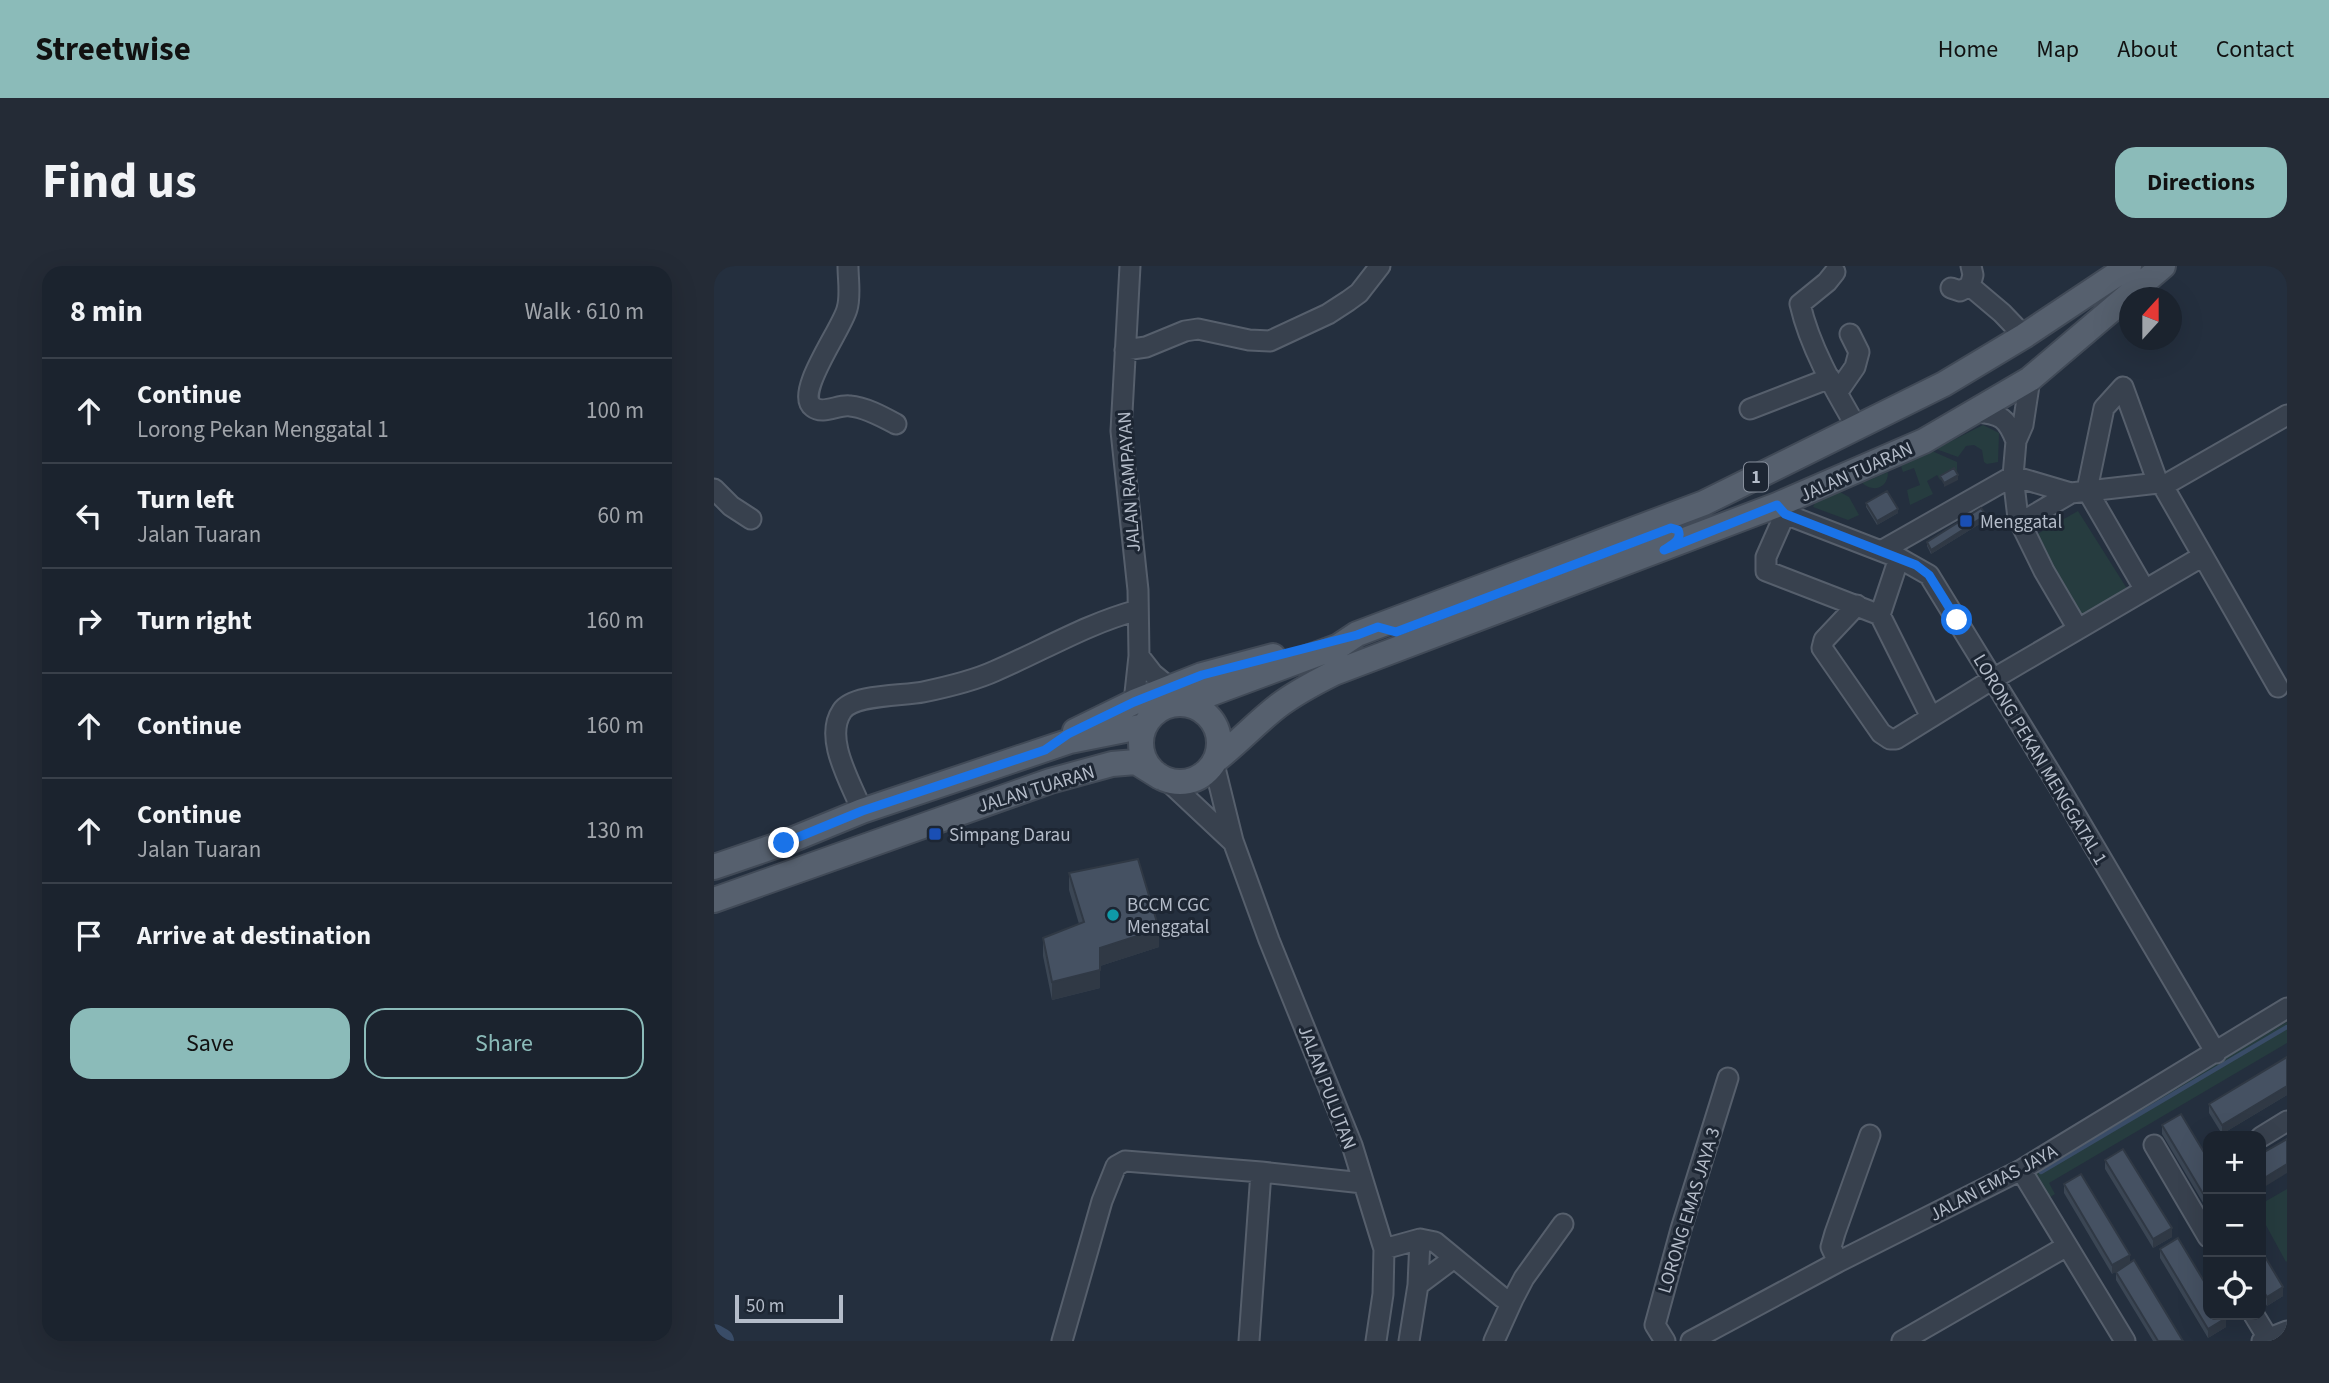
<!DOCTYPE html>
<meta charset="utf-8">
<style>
:root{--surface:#1b232e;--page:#242b36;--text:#f1f3f6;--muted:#a0a4aa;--line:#39404a;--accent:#8bbbb9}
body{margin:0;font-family:"Source Sans 3",sans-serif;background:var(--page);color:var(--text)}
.controls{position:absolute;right:21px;bottom:21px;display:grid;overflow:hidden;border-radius:14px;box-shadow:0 7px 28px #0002}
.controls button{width:63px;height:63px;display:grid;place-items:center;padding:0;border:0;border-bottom:2px solid var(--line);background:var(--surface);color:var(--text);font:35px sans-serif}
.compass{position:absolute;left:1405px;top:21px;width:63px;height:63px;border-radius:50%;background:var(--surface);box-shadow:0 7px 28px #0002;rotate:21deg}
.scale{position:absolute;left:21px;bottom:18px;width:108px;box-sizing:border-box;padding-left:7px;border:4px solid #b4bcc9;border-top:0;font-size:19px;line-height:24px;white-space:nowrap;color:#b4bcc9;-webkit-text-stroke:5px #1d2633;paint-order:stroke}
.stop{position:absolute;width:21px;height:21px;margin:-16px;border:5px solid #1a73e8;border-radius:50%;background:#fff}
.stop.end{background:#1a73e8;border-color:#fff;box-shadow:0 2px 7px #0008}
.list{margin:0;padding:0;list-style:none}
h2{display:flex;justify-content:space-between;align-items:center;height:91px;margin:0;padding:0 28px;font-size:30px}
h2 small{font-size:23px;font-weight:400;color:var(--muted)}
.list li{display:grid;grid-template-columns:46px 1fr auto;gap:21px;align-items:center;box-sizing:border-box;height:105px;padding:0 28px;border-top:2px solid var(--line)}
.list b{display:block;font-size:26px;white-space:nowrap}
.list p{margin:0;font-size:23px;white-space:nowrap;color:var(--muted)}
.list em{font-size:23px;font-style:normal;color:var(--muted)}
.actions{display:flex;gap:14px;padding:21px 28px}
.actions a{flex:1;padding:16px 0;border:2px solid var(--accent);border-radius:21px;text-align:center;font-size:24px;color:var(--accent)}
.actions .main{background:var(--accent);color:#111}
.icon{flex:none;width:38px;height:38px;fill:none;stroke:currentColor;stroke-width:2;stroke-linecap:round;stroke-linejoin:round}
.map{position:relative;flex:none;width:1573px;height:1075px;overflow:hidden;border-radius:21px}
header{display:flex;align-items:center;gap:42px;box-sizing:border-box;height:98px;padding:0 35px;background:var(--accent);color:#111}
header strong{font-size:33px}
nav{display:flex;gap:38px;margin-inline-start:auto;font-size:24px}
.intro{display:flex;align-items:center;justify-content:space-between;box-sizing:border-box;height:168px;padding:0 42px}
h1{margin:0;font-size:49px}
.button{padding:18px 32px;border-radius:21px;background:var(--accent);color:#111;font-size:24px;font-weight:700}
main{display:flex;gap:42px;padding:0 42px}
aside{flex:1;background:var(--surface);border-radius:21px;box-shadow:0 7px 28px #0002}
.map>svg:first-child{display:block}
.green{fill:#263c3f}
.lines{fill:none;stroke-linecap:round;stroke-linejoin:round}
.stream{stroke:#394c67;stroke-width:4.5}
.river{stroke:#394c67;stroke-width:26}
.minor-casing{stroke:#565f6c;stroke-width:23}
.major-casing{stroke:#414a57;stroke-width:28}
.minor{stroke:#38414e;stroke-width:19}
.major{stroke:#56606e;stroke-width:24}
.wall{fill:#3b4654}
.shaded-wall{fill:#303945}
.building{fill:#455162;stroke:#303945;stroke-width:2}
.route{stroke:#1a73e8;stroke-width:9}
.transit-dot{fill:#1a4fb4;stroke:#1d2633;stroke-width:2.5}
.culture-dot{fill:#0f9aa8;stroke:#1d2633;stroke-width:2.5}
.labels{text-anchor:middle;stroke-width:6;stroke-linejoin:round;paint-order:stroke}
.shield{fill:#1d2633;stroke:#878f9c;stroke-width:2}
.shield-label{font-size:18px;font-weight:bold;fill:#b4bcc9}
.street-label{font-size:19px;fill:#b4bcc9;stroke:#1d2633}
.poi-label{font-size:19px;fill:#b4bcc9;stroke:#1d2633;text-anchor:start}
</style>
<header>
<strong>Streetwise</strong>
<nav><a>Home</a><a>Map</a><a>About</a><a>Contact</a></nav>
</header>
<div class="intro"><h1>Find us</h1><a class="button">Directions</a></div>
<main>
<aside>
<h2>8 min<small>Walk · 610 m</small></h2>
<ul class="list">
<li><svg class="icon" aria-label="ahead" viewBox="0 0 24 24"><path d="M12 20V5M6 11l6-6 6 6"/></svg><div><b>Continue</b><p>Lorong Pekan Menggatal 1</p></div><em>100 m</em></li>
<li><svg class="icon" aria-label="left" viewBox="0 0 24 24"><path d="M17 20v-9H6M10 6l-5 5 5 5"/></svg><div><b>Turn left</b><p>Jalan Tuaran</p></div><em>60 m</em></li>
<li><svg class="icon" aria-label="right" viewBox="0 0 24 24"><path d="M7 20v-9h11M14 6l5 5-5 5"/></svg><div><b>Turn right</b></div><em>160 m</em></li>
<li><svg class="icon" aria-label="ahead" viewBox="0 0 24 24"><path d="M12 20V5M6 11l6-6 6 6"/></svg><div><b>Continue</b></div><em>160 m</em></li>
<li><svg class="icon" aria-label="ahead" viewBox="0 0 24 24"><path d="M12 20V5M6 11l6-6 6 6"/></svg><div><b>Continue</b><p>Jalan Tuaran</p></div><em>130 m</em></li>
<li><svg class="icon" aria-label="arrive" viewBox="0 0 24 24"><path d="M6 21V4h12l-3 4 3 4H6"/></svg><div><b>Arrive at destination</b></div></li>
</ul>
<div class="actions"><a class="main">Save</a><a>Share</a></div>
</aside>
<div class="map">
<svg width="1573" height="1075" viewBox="0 0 1573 1075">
<rect width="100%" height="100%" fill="#242f3e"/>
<path class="green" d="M1269 159 1285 167 1284 196 1273 198 1270 196 1268 184 1260 179 1252 180 1244 191 1222 183Z
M1218 185 1243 196V205L1226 214 1223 209 1213 215 1219 228 1196 239 1193 224 1206 219 1200 202 1189 206 1187 200Z
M1174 206C1174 222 1160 227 1148 217Z
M1126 226 1135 231 1145 249 1134 254 1099 241 1101 237Z
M1364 245 1417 329 1370 352 1364 347 1321 272 1325 267Z
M1573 756V777L1335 917 1341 928 1333 933 1321 914 1324 901Z
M1573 923V995L1572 996 1547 950V938Z"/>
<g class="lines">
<path class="stream" d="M1327 906 1573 761"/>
<path class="river" d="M0 1071 7 1075"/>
<defs>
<path id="minor" d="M134 0C134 14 137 30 133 43 128 63 80 127 99 141 109 149 125 138 136 140 151 141 169 151 182 158
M416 0 407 165 424 324 425 390 420 436
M1257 0 1259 9 1256 20 1288 47 1310 70
M1121 6 1113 16 1086 38C1096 82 1121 124 1143 162
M1237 22 1246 25 1256 20
M411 84 432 81 471 65 484 63 535 74 556 75 614 48 634 35 645 27 666 0
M1316 113 1309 159 1302 175 1299 210 1304 252 1330 305 1364 363
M1123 127 1141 101 1145 86 1136 68
M1036 143 1116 112
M1262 146C1287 148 1293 152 1302 175
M1449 220 1573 149
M0 223 17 240 37 253
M1063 239 1071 248 1185 292 1215 309 1347 524 1502 787
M1071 248 1052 291V305L1166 349 1217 451
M1306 257 1357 227 1444 217
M1167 285 1299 210 1357 227
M1431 324 1373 224 1390 142 1409 121 1444 217 1449 220 1564 421
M1143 339 1110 374 1108 382 1167 467 1176 473H1182L1279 413 1489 290
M1166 349 1185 292
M425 390 439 408 456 422
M500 498 519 575 555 674 638 879 670 983 669 1028 662 1075
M454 515 518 575
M148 545C138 518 109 473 128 445 139 428 189 430 209 426 233 421 259 415 281 405 330 384 372 358 424 344
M1547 871 1573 855
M1440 879 1494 971
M1307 904 1411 1075
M670 983 706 973 721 976 789 1032 799 1033 810 1012 849 958
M1124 996 1117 981 1121 967 1156 869
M704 1019 706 973
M1540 1049 1554 1072
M348 1075 388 935 402 900 411 895 547 906 649 917
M535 1075 547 906
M695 1075 704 1019 740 992
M780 1075 799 1033
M951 1075 941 1059 967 963 1014 812
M977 1075 1124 996 1307 904 1573 742
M1188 1075 1353 980
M1548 1075 1573 1065"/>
<path id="major" d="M427 477a39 39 0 1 1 78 0a39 39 0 1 1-78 0Z
M469 438 625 380 643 368 990 237 1230 118 1310 70 1415 0
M361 465 420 436 488 409 559 390
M502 494C524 477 542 457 564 440 581 427 600 417 620 407L1063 239 1210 175 1316 113 1449 0
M0 601 70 577 148 545 356 475 431 460
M0 634 336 515 398 498 422 496 446 511"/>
</defs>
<use href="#minor" class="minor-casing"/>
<use href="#major" class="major-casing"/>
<use href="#minor" class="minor"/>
<use href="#major" class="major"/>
</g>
<path class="wall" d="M1152 237 1184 247 1163 259 1152 241Z
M1272 254 1217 288 1213 280V276Z
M355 607 445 681 386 700V722L338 734 329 690V672L365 658 355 624Z
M1573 791V829L1508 868 1495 847V838Z
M1448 859 1494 893V945L1448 868Z
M1391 894 1458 971 1439 982 1391 903Z
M1350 918 1416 997 1469 1075H1439L1402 1014V1006L1409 1001 1398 1008 1350 927Z
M1446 983 1512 1061 1494 1072 1446 992Z
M1547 984 1569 1030 1553 1040 1547 1030Z"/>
<path class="shaded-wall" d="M1244 209V214L1230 221V217Z
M1184 243V247L1163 259V255Z
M1272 249V254L1217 288V284Z
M445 663V681L386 700V722L338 734V716L386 682Z
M1573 820V829L1508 868V859Z
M1573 898V907L1547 923V914Z
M1458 962V971L1439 982V973Z
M1416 989V997L1398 1008V999Z
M1569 1021V1030L1553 1040V1031Z
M1512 1052V1061L1494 1072V1063Z"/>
<path class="building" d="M1240 202 1244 209 1230 217 1226 210Z
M1173 225 1184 243 1163 255 1152 237Z
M1267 242 1272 249 1217 284 1213 276Z
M424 593 445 663 386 682V704L338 716 329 672 370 656 355 607Z
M1573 791V820L1508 859 1495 838Z
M1467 848 1494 893V936L1448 859Z
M1573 873V898L1547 914V888Z
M1409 883 1458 962 1439 973 1391 894Z
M1367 908 1416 989 1398 999 1350 918Z
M1464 972 1494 1022V1049H1510L1512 1052 1494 1063 1446 983Z
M1547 984 1569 1021 1553 1031 1547 1021Z
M1420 994 1469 1075H1444L1402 1006Z"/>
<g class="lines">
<path class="route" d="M70 577 148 545 331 484 354 468 420 436 488 409 643 369 664 361 682 366 957 262 964 264C969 274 957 279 950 284L1063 239 1071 248 1202 299 1215 309 1243 354"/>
</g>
<g class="transit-dot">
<rect x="1245" y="248" width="14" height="14" rx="3.5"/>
<rect x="214" y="561" width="14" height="14" rx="3.5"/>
</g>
<circle class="culture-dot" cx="399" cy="649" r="7"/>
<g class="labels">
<rect class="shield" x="1030" y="196.5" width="24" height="29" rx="5"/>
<g class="shield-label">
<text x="1042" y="217">1</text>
</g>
<g class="street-label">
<text transform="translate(1142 205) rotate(-24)" y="7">JALAN TUARAN</text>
<text transform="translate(414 216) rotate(-94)" y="7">JALAN RAMPAYAN</text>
<text transform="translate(1327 493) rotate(59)" y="7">LORONG PEKAN MENGGATAL 1</text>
<text transform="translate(322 522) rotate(-17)" y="7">JALAN TUARAN</text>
<text transform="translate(614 821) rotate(69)" y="7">JALAN PULUTAN</text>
<text transform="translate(1279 916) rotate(-28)" y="7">JALAN EMAS JAYA</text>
<text transform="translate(974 944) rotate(-73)" y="7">LORONG EMAS JAYA 3</text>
</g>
<g class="poi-label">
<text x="1266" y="262">Menggatal</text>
<text x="235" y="575">Simpang Darau</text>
<text x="413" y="645">BCCM CGC<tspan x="413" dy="22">Menggatal</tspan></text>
</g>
</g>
</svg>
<div class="controls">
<button>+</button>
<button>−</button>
<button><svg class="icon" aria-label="locate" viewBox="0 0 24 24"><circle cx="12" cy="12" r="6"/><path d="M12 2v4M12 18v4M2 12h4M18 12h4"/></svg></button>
</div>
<svg class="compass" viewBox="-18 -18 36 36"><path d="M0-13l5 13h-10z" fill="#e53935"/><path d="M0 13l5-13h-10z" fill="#a0a4aa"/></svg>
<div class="scale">50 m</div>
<div class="stop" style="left:1243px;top:354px"></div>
<div class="stop end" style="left:70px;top:577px"></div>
</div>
</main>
